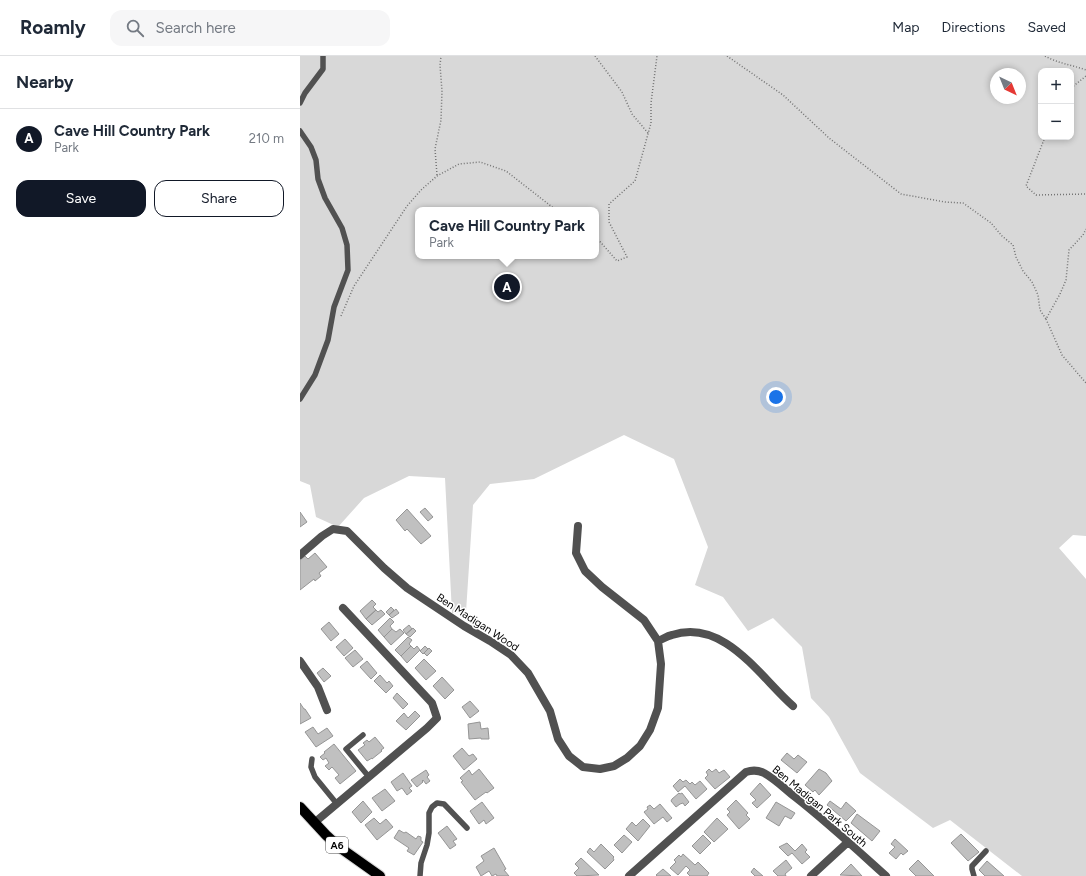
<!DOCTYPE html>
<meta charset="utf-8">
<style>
:root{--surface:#fff;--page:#f6f6f7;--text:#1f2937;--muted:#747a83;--line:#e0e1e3;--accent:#111827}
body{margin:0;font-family:Figtree,sans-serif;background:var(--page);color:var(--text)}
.controls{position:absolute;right:12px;top:12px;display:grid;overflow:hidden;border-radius:8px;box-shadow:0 2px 6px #0003}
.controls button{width:36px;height:36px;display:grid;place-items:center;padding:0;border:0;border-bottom:1px solid var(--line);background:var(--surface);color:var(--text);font:20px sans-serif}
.compass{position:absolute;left:690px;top:12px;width:36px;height:36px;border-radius:50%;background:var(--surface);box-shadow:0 2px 6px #0003;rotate:137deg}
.you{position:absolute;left:476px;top:341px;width:14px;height:14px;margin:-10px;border:3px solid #fff;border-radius:50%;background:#1a73e8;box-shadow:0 0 0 6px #1a73e833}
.badge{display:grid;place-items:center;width:26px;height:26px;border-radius:50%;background:var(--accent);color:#fff;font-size:13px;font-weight:700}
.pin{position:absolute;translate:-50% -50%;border:2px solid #fff;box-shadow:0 1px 4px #0006}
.popup{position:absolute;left:115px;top:151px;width:184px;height:52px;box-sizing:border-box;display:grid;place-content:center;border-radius:8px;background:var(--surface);filter:drop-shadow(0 1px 3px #0005);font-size:13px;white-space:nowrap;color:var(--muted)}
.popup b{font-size:15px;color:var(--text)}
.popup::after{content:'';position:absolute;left:50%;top:100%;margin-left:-8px;border:8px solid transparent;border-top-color:var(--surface)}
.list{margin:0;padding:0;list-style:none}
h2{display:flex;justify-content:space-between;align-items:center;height:52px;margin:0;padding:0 16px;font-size:17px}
h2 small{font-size:13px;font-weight:400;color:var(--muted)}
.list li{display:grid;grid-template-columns:26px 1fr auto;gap:12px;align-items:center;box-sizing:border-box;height:60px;padding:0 16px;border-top:1px solid var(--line)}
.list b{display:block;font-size:15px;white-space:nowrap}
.list p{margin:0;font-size:13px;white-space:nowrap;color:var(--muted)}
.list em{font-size:13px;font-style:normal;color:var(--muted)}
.actions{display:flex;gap:8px;padding:12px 16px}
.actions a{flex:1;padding:9px 0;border:1px solid var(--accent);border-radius:12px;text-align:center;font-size:14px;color:var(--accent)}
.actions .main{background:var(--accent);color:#fff}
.icon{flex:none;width:22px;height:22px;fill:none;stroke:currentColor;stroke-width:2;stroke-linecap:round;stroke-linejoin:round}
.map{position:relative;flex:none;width:786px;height:820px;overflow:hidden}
header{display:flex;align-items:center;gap:24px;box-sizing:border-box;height:56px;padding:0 20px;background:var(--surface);border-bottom:1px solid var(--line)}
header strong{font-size:19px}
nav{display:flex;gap:22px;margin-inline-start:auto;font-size:14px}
.search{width:280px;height:36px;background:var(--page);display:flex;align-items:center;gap:10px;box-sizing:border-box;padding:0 14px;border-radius:12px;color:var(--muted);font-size:15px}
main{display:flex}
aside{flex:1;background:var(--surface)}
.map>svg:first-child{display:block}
.green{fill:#d8d8d8;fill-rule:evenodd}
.building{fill:#c0c0c0;stroke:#959595}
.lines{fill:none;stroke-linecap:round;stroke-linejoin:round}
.primary-casing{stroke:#dbdbdb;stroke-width:12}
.path{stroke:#737373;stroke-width:1.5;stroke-dasharray:1 2;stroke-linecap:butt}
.service{stroke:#515151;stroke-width:5.5}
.minor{stroke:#515151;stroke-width:8}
.primary{stroke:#000;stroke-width:10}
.labels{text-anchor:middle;stroke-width:3;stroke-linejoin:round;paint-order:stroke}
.shield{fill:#fff;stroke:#4c4c4c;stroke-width:1}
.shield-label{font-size:10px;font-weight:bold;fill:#000}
.street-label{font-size:11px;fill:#000;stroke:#fff}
</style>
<header>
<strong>Roamly</strong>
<div class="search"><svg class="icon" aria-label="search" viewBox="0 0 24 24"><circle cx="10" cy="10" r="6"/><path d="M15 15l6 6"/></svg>Search here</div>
<nav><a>Map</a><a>Directions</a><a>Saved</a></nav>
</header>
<main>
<aside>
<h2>Nearby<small></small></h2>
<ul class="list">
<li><span class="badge">A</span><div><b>Cave Hill Country Park</b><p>Park</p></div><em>210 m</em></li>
</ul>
<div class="actions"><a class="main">Save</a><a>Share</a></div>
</aside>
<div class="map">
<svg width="786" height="820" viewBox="0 0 786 820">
<rect width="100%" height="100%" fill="#fff"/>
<path class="green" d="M0 0H786V480L773 479 759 492 786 523V820H722L650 764 633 772 560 717 529 661 511 642 502 591 473 562 448 575 423 541 395 529 408 491 374 403 324 379 234 423 190 428 173 449 166 556 152 557 145 422 109 420 64 442 38 471 16 461 10 429 0 425ZM741 15H771V81H741ZM696 18H720V42H696ZM118 154H296V200H118Z"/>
<path class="building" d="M125 452 133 461 128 465 120 456Z
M107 453 131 480 121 488 107 473 105 475 96 464Z
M0 456 7 466 0 471Z
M15 497 27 511 19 517 21 520 15 525 14 523 0 534V504L5 500 8 503Z
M72 544 76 548 73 551 76 554 66 563 60 555Z
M91 551 94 554 89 559 86 556Z
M96 553 99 557 92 562 89 559Z
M76 554 78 556 81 554 85 558 72 569 66 563Z
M90 562 94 566 90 570 92 573 84 581 78 574Z
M29 566 39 578 31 585 21 573Z
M109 569 112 573 106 578 103 574Z
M113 572 116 575 110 581 106 578Z
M92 573 96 576 100 573 104 577 91 589 84 581Z
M108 581 112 584 109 588 111 590 101 600 95 594Z
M45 583 53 592 44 600 36 591Z
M111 590 114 593 117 590 120 594 107 607 101 600Z
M125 590 128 593 123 598 120 595Z
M129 592 132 595 127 600 124 597Z
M55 594 63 603 53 611 45 602Z
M124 603 136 615 126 624 115 612Z
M67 605 77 617 71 623 60 611Z
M23 612 31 620 24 626 17 617Z
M80 619 87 627 89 625 93 630 86 637 74 625Z
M142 621 154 634 145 643 133 630Z
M97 637 108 648 103 653 93 642Z
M170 645 179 655 170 662 162 651Z
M0 647 4 653H5L11 662 0 668Z
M115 655 120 660 106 674 96 665 104 657 108 662Z
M180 666 181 673 188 672 189 683H181V682L169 683 168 668Z
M13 671 18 678 27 672 33 680 16 691 5 676Z
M75 681 84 692 81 694 82 695 72 703V702L67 705 58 694 65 689 63 687 67 684 69 686Z
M34 688 56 715 40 728 35 722 39 719 32 711 29 714 25 710 29 707 26 702 23 704 20 701 25 697 24 696Z
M162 692 169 700 173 698 177 703 164 714 153 700Z
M487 697 494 703 498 699 507 706 497 717 481 704Z
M179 713 194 732 187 737 186 736 175 744 161 726 163 725 160 722 169 714 172 719Z
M409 713 412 716 416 713 419 717 424 714 430 721 415 733 405 722 408 719 406 716Z
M519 713 526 717 532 725 519 739 515 734 513 736 505 729Z
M126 714 129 719 127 721 130 725 126 728 123 724 122 725 123 726 117 731 111 724Z
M103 717 112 730 109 732 112 735 107 739 102 732 97 735 91 726Z
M380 723 383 726 386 724 390 728 392 726 395 729 400 725 407 733 396 743 385 730 378 736 373 730Z
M460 727 471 739 457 752 452 747 456 744 450 738Z
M85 733 95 745 82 755 72 742Z
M379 737 380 738 382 737 389 746 385 750 383 747 380 748 376 751 371 745 372 743Z
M436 744 448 757 446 759 450 763 439 773 427 759 430 756 427 753Z
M63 745 72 756 61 767 52 756Z
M530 745 541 753 546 746 556 755 546 765 527 749Z
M182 746 194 762 186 768 184 764 179 768 170 755Z
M476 746 495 757 491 763 485 760 479 770 466 762Z
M360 748 372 762 367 766 363 761 354 768 344 756 348 753 347 751 350 749 354 753Z
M557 758 580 775 572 785 551 767Z
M74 762 80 768 86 763 93 771 77 784 65 769Z
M417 762 428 773 414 786 404 776Z
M343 763 350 770 338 785 326 773 332 766 336 770Z
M147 770 157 783 153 785 156 789 150 793 138 777Z
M99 774 104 777 106 776 116 783 118 780 121 781V785L123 786 114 799 107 795 109 792 94 782Z
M661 778 679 796 668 805 651 787Z
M324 779 332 786 322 797 314 789Z
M403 779 411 787 400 798 392 790Z
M595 783 608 795 603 799 601 797 596 803 589 797 595 791 591 788Z
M487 787 495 795 502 788 507 794 505 796 510 801 502 808 492 797 488 800 479 791Z
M301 788 314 801 313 802 314 804 305 813 287 796 290 792 294 796Z
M194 792 206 813 204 814 209 820H197L196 818 192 820 189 815 181 820 176 811 184 805 181 800Z
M383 798 395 809 398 806 409 817 407 820H390L387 817 390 814 386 810 378 819 370 812 376 806 374 804 379 799 381 801Z
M281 802 299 819 277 820 274 817 279 812 275 808Z
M486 804 492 812 485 818 486 820H478L473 815Z
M618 804 634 820H616L609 813Z
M687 805 704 820H685L679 814Z
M551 808 562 820 540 819Z
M454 812 456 814 463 820H455L451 816Z
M363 813 371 820H357L356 819Z"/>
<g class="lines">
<defs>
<path id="primary" d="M0 751 26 779 39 791 80 820"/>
</defs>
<use href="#primary" class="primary-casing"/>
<path class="path" d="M295 0 322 36 332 58 348 77
M427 0 483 39 529 82 601 138 645 146 663 147 691 167 702 180 713 189 716 201 723 215 732 226 738 239 740 254 746 263 760 238 766 224 769 194 783 179 786 173
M745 0C757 7 772 9 786 14
M771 32 786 20
M745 81 726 130 736 139 786 138
M137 119 135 93 141 64 142 35 140 9 141 0
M296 181 317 205 327 201 309 166V148L335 125 351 67V47L357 0
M41 260 54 230 107 150 121 134 137 120 159 108 180 106 206 115 256 154
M746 263 762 299 786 327"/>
<path class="service" d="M0 47 5 37 23 13V0
M0 75 11 91 16 104 18 123 25 142 42 172 47 189 48 214 34 251 28 284 15 319 0 343
M63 679 46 693 69 721
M12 703 11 711 15 721 37 748
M120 820 121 807 127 789 129 777V757L132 751 137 747 144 748 167 772
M674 820 672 813V810L686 795"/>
<path class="minor" d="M0 499 22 480 33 473 47 475 84 512 107 532 164 570 190 585 211 599 228 617 250 655 258 683 269 700 283 711 300 713 314 710 327 702 340 690 350 674 358 652 361 608 358 585 344 564 302 531 285 515 276 497 278 470
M358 585C363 583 367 580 372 579 424 562 460 621 493 650
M0 605 18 631 27 654
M14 767 127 672 137 662 132 647 43 552
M329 820 446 716C452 714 458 714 464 717 475 723 485 733 495 741 527 766 556 793 586 820
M511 820 548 786"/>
<use href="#primary" class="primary"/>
</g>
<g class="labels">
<rect class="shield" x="26" y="781" width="22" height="16" rx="3"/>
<g class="shield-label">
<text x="37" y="793">A6</text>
</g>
<g class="street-label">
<text transform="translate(178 566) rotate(33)" y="4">Ben Madigan Wood</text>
<text transform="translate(520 750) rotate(40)" y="4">Ben Madigan Park South</text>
</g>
</g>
</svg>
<div class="controls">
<button>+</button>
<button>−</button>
</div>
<svg class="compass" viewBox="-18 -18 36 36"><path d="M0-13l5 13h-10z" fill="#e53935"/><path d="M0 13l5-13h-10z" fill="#747a83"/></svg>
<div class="you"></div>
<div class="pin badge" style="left:207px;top:231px">A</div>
<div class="popup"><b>Cave Hill Country Park</b>Park</div>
</div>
</main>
